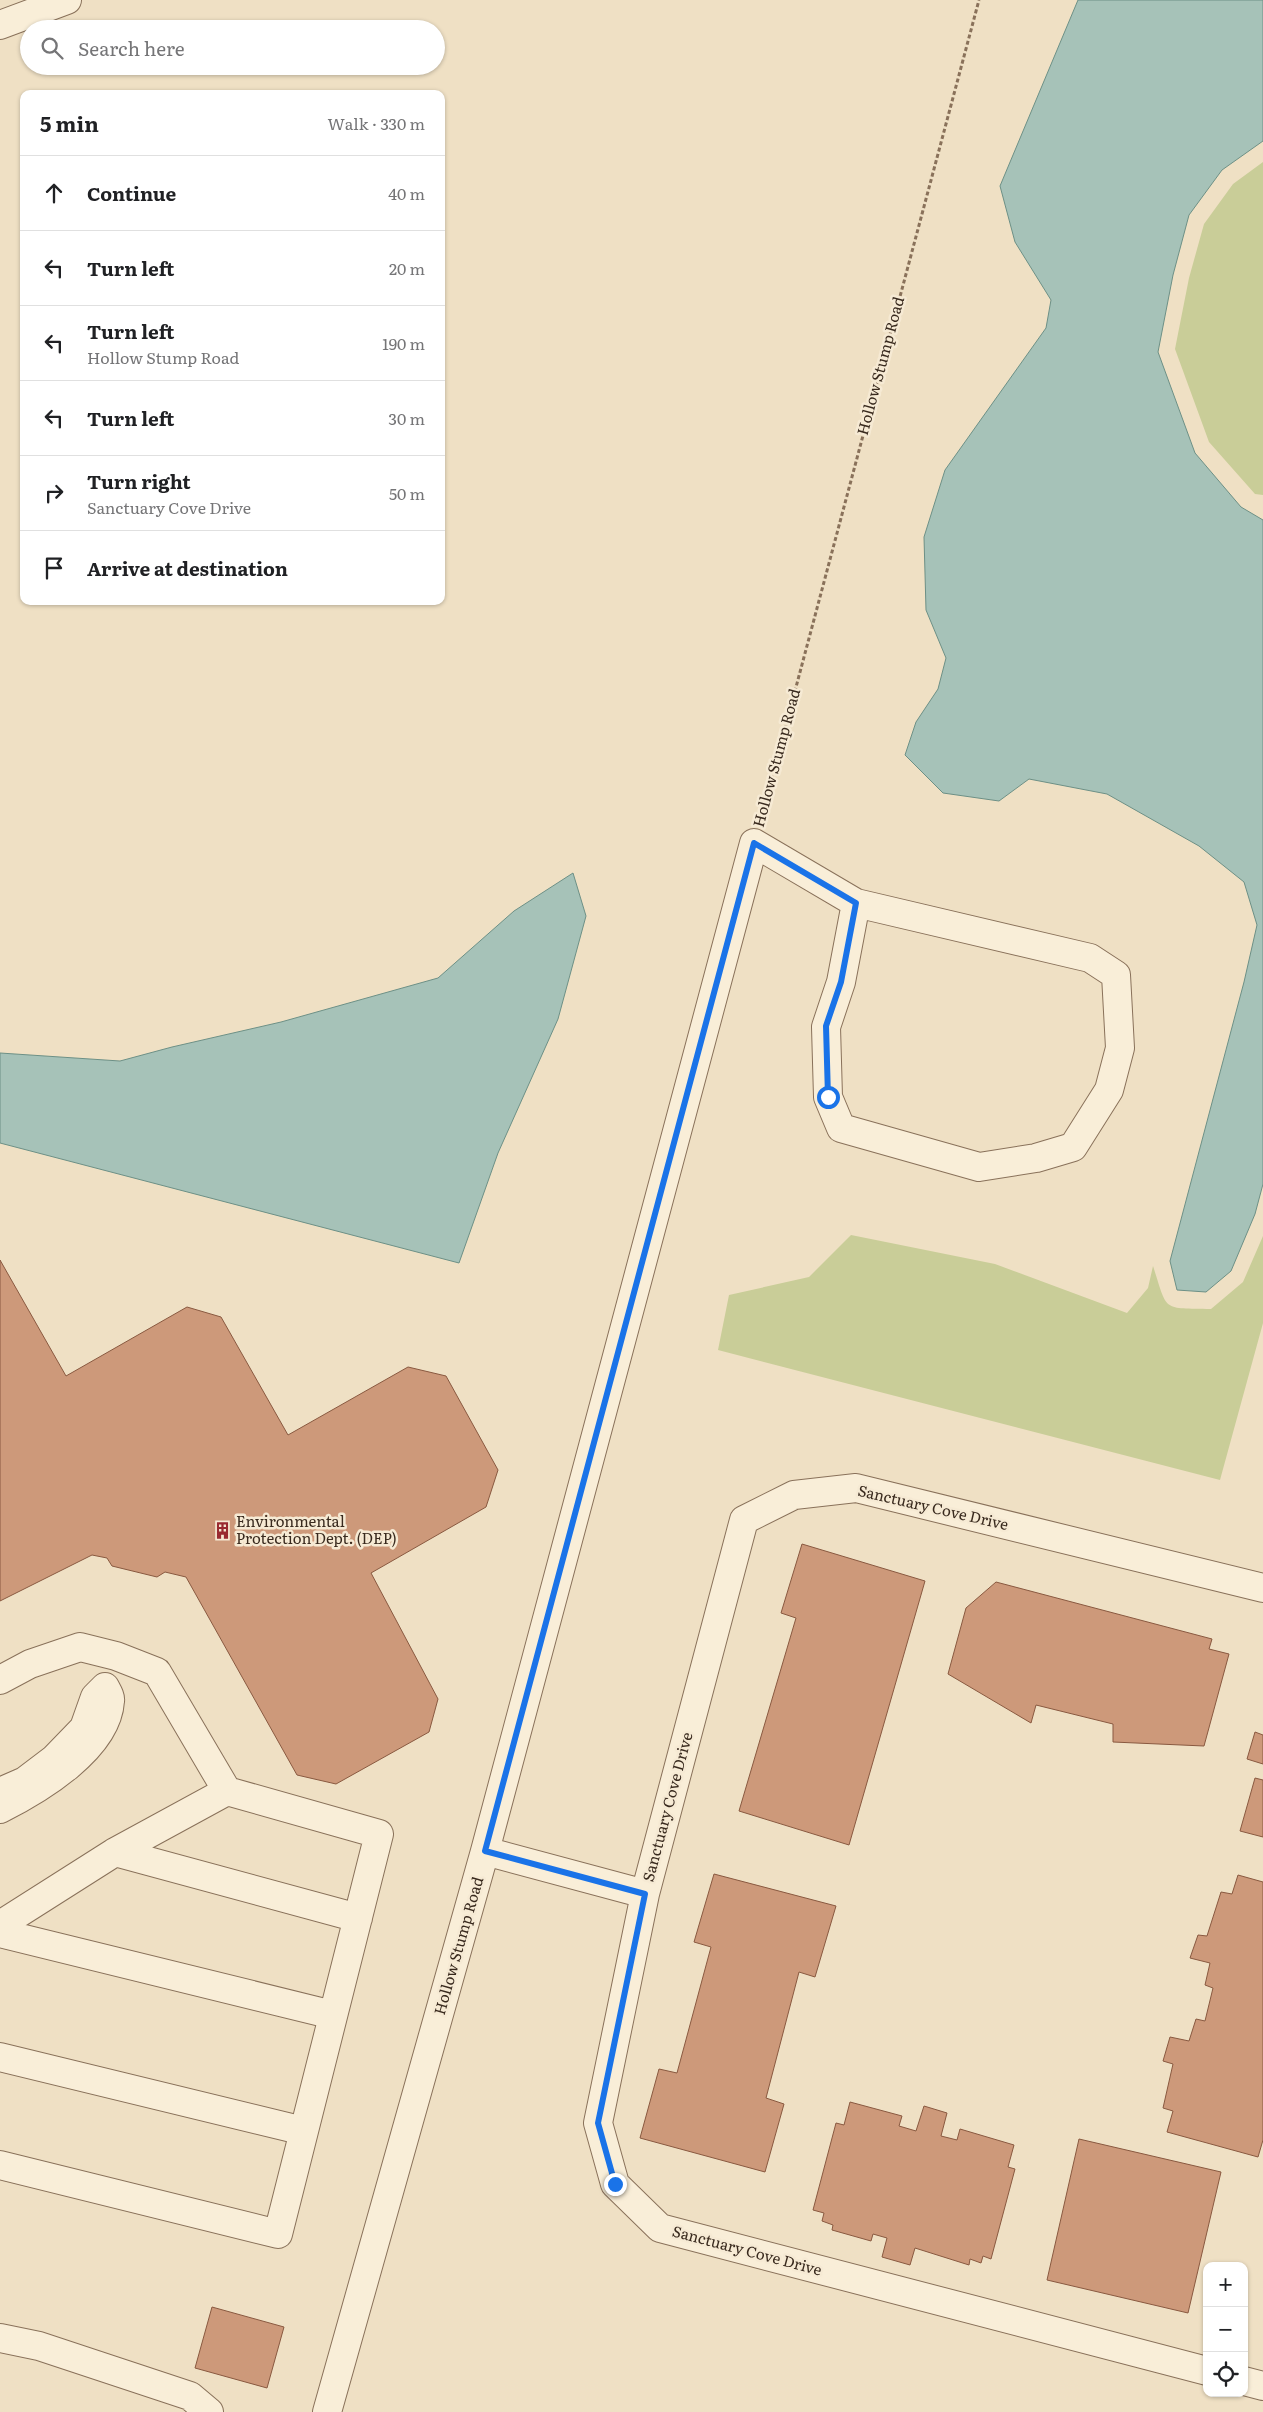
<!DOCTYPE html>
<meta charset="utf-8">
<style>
:root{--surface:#fff;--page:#f2f2f2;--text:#202124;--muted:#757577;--line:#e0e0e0}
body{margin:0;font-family:Literata,serif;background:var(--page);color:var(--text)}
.controls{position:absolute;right:15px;bottom:15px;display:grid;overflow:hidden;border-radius:10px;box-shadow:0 1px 4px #0004}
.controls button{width:45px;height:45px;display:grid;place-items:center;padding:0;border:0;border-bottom:1px solid var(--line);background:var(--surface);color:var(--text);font:25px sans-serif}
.stop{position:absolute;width:15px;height:15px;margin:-11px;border:4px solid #1a73e8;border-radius:50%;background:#fff}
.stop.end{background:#1a73e8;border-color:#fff;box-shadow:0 1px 5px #0008}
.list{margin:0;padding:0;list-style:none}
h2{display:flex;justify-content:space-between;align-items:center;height:65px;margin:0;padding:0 20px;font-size:21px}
h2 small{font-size:16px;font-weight:400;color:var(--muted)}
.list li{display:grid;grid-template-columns:32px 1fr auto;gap:15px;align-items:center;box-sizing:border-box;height:75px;padding:0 20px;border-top:1px solid var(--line)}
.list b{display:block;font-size:19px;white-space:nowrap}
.list p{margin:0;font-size:16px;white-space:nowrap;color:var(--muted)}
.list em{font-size:16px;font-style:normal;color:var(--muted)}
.icon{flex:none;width:28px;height:28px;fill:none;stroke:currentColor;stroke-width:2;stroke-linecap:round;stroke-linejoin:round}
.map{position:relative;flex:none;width:1263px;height:2412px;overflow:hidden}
.search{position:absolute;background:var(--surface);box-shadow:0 1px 4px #0004;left:20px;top:20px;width:425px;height:55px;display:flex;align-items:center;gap:12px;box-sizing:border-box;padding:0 18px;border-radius:28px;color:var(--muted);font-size:19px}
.panel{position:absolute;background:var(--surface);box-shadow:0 1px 4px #0004;left:20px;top:90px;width:425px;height:515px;border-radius:10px}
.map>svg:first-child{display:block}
.green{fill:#c9cd98}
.water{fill:#a6c2b8;stroke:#6d9086}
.building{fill:#cd997a;stroke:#895940}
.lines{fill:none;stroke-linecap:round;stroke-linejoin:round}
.minor-casing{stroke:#89715a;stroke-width:30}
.path{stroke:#89715a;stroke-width:3;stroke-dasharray:4 2.5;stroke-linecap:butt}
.minor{stroke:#f9eed8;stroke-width:28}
.route{stroke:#1a73e8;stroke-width:6}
.labels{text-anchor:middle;stroke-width:5;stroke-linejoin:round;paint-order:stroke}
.street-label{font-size:15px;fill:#392a1e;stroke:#f6ead4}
.poi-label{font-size:15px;fill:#392a1e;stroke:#f6ead4;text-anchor:start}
</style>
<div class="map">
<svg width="1263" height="2412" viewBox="0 0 1263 2412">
<rect width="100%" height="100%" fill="#efe0c4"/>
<path class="green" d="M1263 162V495L1255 494 1209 442 1175 349 1189 278 1204 224 1233 184Z
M851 1235 995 1264 1127 1313 1148 1288 1153 1266C1168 1312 1161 1308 1211 1309L1243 1282 1263 1236V1323L1220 1480 718 1350 729 1295 809 1277Z"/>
<path class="water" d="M1078 0H1263V141L1222 170 1189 215 1173 275 1158 352 1195 453 1241 507 1263 520V1184L1255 1214 1231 1271 1206 1292 1177 1290 1170 1261 1244 982 1257 925 1244 882 1199 846 1107 794 1029 779 999 801 943 793 905 755 916 722 938 689 946 658 926 610 924 537 945 470 1046 328 1051 300 1015 242 1000 186Z
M573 873 586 916 558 1019 498 1153 459 1263 0 1143V1053L120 1061 172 1047 281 1022 438 978 514 911Z"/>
<path class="building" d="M0 1260 66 1376 187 1307 221 1317 288 1435 408 1367 446 1376 498 1470 486 1507 371 1573 438 1699 429 1732 336 1784 297 1775 186 1577 165 1572 157 1577 112 1566 107 1558 92 1555 0 1601Z
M802 1544 925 1581 849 1845 739 1811 796 1618 781 1613Z
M996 1582 1212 1639 1209 1649 1229 1654 1204 1746 1113 1742V1724L1036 1705 1031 1723 948 1674 966 1608Z
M1255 1732 1263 1735V1764L1247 1759Z
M1255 1778 1263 1780V1837L1240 1831Z
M714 1874 836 1906 815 1977 799 1972 766 2098 784 2104 765 2172 640 2138 659 2069 677 2073 711 1947 694 1942Z
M1238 1875 1263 1882V2140L1258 2157 1167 2132 1173 2111 1163 2108 1173 2064 1163 2061 1170 2037 1189 2041 1196 2019 1205 2021 1213 1988 1205 1985 1210 1963 1190 1958 1198 1935 1207 1936 1221 1892 1232 1894Z
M850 2102 902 2116 899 2126 916 2131 924 2106 947 2113 941 2136 957 2140 960 2129 1014 2145 1008 2167 1015 2169 991 2259 983 2256 981 2263 970 2259 969 2265 915 2248 910 2265 882 2257 887 2238 873 2234 871 2241 832 2230 833 2225 822 2221 824 2213 813 2210 836 2123 844 2125Z
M1079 2139 1221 2172 1188 2313 1047 2280Z
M212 2307 284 2327 267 2388 195 2368Z"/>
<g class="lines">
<defs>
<path id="minor" d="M0 25 67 0
M0 1680 30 1664 80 1647 116 1656 157 1672 227 1791
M0 1792 25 1781 54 1759 84 1728 95 1697 105 1687C107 1691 111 1697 110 1701 107 1749 38 1790 0 1809
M485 1851 645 1894
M115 1852 358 1918
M0 1925 115 1852 227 1791 379 1834 278 2234 0 2165
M0 1933 333 2015
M0 2057 304 2131
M0 2338 39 2346 190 2396 209 2412
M1207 2371 660 2228 615 2184 598 2123 645 1894 744 1520 794 1495 856 1488 1263 1588
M1244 2381 1263 2386
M327 2412 485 1851 754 843 856 903 1090 958 1116 975 1120 1048 1109 1090 1073 1147 1036 1158 979 1167 841 1128 828 1097 826 1027 841 982 856 903"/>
</defs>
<use href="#minor" class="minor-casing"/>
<path class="path" d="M763 811 979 0"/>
<use href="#minor" class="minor"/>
</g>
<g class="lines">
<path class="route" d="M615 2184 598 2123 645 1894 485 1851 754 843 856 903 841 982 826 1026 828 1097"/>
</g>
<defs>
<symbol id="building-bare" viewBox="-9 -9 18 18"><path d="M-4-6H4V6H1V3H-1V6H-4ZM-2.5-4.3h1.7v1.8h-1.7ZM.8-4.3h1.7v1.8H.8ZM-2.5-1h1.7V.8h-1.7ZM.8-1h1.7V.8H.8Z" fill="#992a30" stroke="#f6ead4" stroke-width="2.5" paint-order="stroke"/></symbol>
</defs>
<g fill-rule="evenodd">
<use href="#building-bare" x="210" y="1518" width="25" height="25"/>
</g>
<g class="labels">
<g class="street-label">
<text transform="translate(881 366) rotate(-75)" y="5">Hollow Stump Road</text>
<text transform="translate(777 758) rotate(-75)" y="5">Hollow Stump Road</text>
<text transform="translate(933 1508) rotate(13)" y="5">Sanctuary Cove Drive</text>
<text transform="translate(668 1807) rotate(-75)" y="5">Sanctuary Cove Drive</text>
<text transform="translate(459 1946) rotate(-74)" y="5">Hollow Stump Road</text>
<text transform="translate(747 2251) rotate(15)" y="5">Sanctuary Cove Drive</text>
</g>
<g class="poi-label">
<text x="236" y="1527">Environmental<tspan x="236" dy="17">Protection Dept. (DEP)</tspan></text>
</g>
</g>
</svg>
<div class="controls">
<button>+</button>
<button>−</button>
<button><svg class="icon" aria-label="locate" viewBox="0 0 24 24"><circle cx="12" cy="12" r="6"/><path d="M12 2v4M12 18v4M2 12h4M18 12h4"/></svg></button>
</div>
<div class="stop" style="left:828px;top:1097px"></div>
<div class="stop end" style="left:615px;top:2184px"></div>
<div class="search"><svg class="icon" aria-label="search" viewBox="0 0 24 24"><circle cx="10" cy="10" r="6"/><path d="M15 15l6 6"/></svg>Search here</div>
<section class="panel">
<h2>5 min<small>Walk · 330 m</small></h2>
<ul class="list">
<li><svg class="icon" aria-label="ahead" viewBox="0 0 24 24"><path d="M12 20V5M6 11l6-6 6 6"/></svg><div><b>Continue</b></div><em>40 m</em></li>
<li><svg class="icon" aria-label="left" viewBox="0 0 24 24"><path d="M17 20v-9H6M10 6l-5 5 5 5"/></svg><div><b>Turn left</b></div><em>20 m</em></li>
<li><svg class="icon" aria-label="left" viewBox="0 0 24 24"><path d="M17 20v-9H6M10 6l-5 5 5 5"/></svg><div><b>Turn left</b><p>Hollow Stump Road</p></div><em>190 m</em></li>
<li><svg class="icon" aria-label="left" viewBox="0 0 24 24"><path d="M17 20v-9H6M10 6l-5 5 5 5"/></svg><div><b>Turn left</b></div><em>30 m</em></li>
<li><svg class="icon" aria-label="right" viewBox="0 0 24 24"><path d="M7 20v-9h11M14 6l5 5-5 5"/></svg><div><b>Turn right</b><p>Sanctuary Cove Drive</p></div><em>50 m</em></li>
<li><svg class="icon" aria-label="arrive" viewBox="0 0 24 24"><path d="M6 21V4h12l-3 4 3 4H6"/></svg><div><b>Arrive at destination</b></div></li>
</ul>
</section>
</div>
